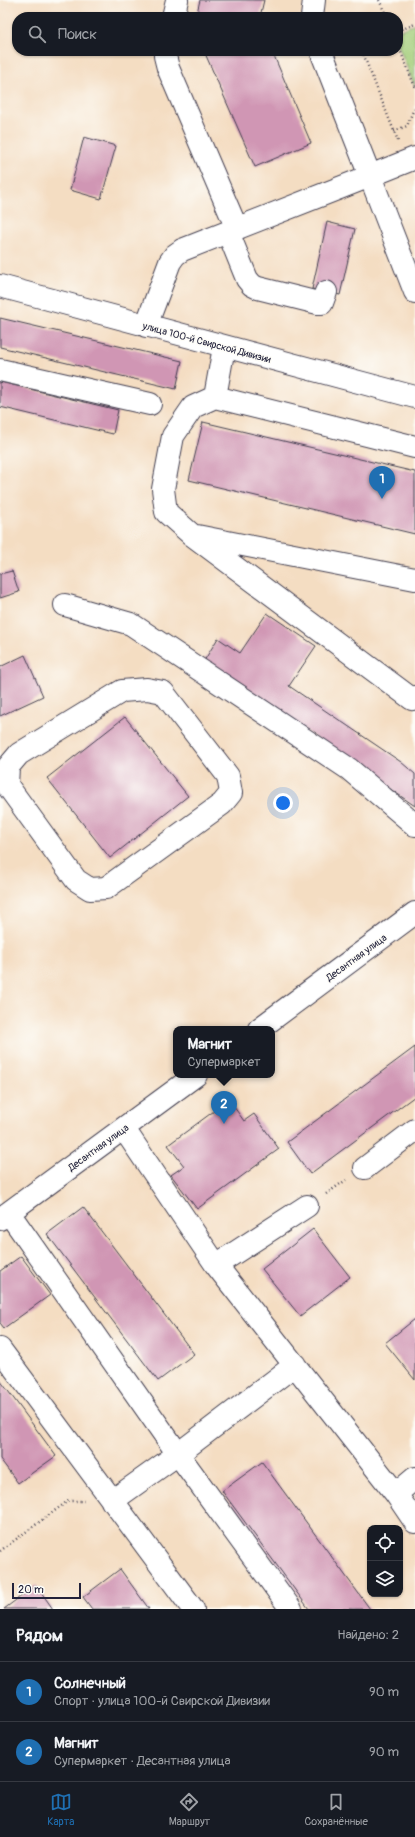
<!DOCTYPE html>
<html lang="ru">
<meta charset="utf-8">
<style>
:root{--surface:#171b24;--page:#20242c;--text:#f1f3f6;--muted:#9ea1a6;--line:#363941;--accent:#1f6fb2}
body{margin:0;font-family:Pangolin,sans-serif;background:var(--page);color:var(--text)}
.controls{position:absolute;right:12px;bottom:12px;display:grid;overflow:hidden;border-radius:8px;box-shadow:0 1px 3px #0004}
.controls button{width:36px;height:36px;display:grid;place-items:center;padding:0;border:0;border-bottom:1px solid var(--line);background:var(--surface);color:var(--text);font:20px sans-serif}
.scale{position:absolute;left:12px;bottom:10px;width:69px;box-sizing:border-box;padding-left:4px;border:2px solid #22223b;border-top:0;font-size:11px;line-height:14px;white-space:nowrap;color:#22223b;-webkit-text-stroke:3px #fdfcf7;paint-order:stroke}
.you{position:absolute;left:283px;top:803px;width:14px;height:14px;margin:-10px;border:3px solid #fff;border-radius:50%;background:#1a73e8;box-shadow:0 0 0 6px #1a73e833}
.badge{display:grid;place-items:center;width:26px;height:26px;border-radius:50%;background:var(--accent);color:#fff;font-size:13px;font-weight:700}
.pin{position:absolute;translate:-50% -33px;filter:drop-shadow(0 1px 2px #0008)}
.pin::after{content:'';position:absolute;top:21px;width:14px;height:12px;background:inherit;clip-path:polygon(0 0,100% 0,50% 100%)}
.popup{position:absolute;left:173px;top:1026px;width:102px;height:52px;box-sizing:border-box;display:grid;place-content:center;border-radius:8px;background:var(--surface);filter:drop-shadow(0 1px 3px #0005);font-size:13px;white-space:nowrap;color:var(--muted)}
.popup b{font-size:15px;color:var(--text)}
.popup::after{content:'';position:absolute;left:50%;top:100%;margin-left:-8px;border:8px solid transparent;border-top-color:var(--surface)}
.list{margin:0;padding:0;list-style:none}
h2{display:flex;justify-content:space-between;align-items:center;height:52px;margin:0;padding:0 16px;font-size:17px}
h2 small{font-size:13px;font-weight:400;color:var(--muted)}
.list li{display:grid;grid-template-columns:26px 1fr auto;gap:12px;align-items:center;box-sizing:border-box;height:60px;padding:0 16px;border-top:1px solid var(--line)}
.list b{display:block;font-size:15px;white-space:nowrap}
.list p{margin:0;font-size:13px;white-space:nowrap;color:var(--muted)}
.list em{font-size:13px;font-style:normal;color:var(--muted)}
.icon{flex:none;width:22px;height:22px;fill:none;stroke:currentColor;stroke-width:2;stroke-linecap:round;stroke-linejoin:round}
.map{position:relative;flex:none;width:415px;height:1609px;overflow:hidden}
.search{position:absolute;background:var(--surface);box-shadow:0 1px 3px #0004;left:12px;right:12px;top:12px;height:44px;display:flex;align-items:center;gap:10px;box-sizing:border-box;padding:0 14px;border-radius:16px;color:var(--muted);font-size:15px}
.sheet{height:172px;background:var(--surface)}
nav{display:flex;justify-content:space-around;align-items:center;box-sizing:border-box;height:56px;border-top:1px solid var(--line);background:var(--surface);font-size:11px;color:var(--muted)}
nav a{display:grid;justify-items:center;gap:2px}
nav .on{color:var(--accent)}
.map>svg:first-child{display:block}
.green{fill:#a3cd79;stroke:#62785a}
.building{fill:#d096b4}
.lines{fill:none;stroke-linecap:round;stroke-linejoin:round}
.minor-casing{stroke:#423e4f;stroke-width:24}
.major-casing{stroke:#423e4f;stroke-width:24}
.path{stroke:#423e4f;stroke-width:2.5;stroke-dasharray:1 3;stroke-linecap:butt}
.minor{stroke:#fff;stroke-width:22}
.major{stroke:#fff;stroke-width:22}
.labels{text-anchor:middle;stroke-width:3;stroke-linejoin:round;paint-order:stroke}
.street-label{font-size:10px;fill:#22223b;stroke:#fdfcf7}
</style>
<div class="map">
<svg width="415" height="1609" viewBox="0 0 415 1609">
<rect width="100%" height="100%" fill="#fdfcf7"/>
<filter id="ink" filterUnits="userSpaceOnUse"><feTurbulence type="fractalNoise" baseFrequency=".025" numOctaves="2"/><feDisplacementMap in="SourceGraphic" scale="8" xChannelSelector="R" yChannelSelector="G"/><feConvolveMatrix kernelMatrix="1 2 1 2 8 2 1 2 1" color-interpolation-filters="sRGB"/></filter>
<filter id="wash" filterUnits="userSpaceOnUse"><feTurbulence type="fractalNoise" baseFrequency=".012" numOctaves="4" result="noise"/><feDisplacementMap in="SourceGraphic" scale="16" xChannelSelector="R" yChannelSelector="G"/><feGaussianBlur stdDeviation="0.9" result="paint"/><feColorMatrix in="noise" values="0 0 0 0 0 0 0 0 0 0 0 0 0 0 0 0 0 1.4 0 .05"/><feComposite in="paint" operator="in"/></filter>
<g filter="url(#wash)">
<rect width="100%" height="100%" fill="#f4ddc2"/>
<path class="green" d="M415 24V87L398 45V31Z"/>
<g id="blocks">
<path class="building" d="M200 0H264L260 17H196Z
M204 51H272L311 143 255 167Z
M84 137 116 146 101 199 70 190Z
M327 222 355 229 340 295 312 289Z
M0 318 182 361 176 389 0 347Z
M0 382 118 410 113 434 0 407Z
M203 422 415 472V534L189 480Z
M12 571 19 592 0 598V574Z
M267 613 316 646 289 686 401 762 415 774V806L204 661 218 638 240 653Z
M25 655 43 696 0 716V667Z
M125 717 188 796 110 858 47 778Z
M415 1047V1096L310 1174 287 1142Z
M229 1100 244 1121 254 1114 279 1149 197 1209 171 1175 184 1166 168 1145Z
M83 1207 194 1354 158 1381 47 1234Z
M313 1229 350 1277 300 1316 262 1269Z
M21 1256 50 1295 4 1328 0 1323V1271Z
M415 1319V1380L385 1343Z
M0 1380 56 1456 18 1483 0 1459Z
M262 1462 370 1609H309L222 1491Z
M120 1569 149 1609H92L83 1597Z
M36 1585 53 1609H4Z"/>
</g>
</g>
<g filter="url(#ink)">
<use href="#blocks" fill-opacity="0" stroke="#423e4f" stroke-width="1"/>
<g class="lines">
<defs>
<path id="minor" d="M173 17 177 0
M312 17 314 0
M166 51 165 56 168 68 237 229
M321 51 370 176 415 158
M228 232 247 279 252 285 258 288 318 303H322L326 292
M146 326 170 262 175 255 182 250 370 176 415 292
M224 347 215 397 193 407 173 436 163 489 166 512 192 535 412 699 415 697
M0 370 150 404
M215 397 415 447
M197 536 415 579
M65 605 131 624 349 769 415 825
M147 689 163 692 228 776 231 793 222 804 106 888 90 889 76 880 7 785 8 767 19 754 122 691Z
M259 1029 415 913
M124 1129 216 1265 396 1494 415 1522
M365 1168 415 1130
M9 1213 178 1454 291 1609
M0 1219 196 1075
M216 1265 307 1206
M0 1349 193 1609
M396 1494 415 1478
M112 1501 178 1454 295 1365"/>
<path id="major" d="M0 286 415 397"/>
</defs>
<use href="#minor" class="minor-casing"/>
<use href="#major" class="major-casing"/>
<path class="path" d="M379 0 387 17
M398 31 415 24
M398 45 415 87
M362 51 398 141
M394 131 407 126 415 106
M326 1194 346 1180
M0 1551 68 1501H84"/>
<use href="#minor" class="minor"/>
<use href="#major" class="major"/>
</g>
</g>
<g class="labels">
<g class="street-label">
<text transform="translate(207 342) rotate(15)" y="4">улица 100-й Свирской Дивизии</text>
<text transform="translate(356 957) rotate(-36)" y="4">Десантная улица</text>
<text transform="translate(98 1147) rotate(-36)" y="4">Десантная улица</text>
</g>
</g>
</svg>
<div class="controls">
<button><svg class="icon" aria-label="locate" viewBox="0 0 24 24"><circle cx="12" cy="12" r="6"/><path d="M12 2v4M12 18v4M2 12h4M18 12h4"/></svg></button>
<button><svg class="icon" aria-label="layers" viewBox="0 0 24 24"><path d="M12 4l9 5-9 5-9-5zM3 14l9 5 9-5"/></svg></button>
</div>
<div class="scale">20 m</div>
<div class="you"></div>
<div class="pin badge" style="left:382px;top:499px">1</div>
<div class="pin badge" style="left:224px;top:1124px">2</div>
<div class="popup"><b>Магнит</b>Супермаркет</div>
<div class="search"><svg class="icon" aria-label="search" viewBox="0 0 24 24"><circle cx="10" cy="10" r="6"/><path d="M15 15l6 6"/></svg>Поиск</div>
</div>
<section class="sheet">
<h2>Рядом<small>Найдено: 2</small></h2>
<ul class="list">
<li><span class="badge">1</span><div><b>Солнечный</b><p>Спорт · улица 100-й Свирской Дивизии</p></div><em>90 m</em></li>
<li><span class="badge">2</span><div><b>Магнит</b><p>Супермаркет · Десантная улица</p></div><em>90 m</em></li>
</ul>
</section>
<nav>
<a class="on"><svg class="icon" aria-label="map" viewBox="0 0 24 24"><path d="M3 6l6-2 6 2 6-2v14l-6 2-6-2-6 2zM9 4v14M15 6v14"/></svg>Карта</a>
<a><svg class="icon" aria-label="directions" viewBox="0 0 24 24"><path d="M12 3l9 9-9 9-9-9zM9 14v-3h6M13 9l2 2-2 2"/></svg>Маршрут</a>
<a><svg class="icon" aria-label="saved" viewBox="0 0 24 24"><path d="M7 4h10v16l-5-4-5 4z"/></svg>Сохранённые</a>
</nav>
